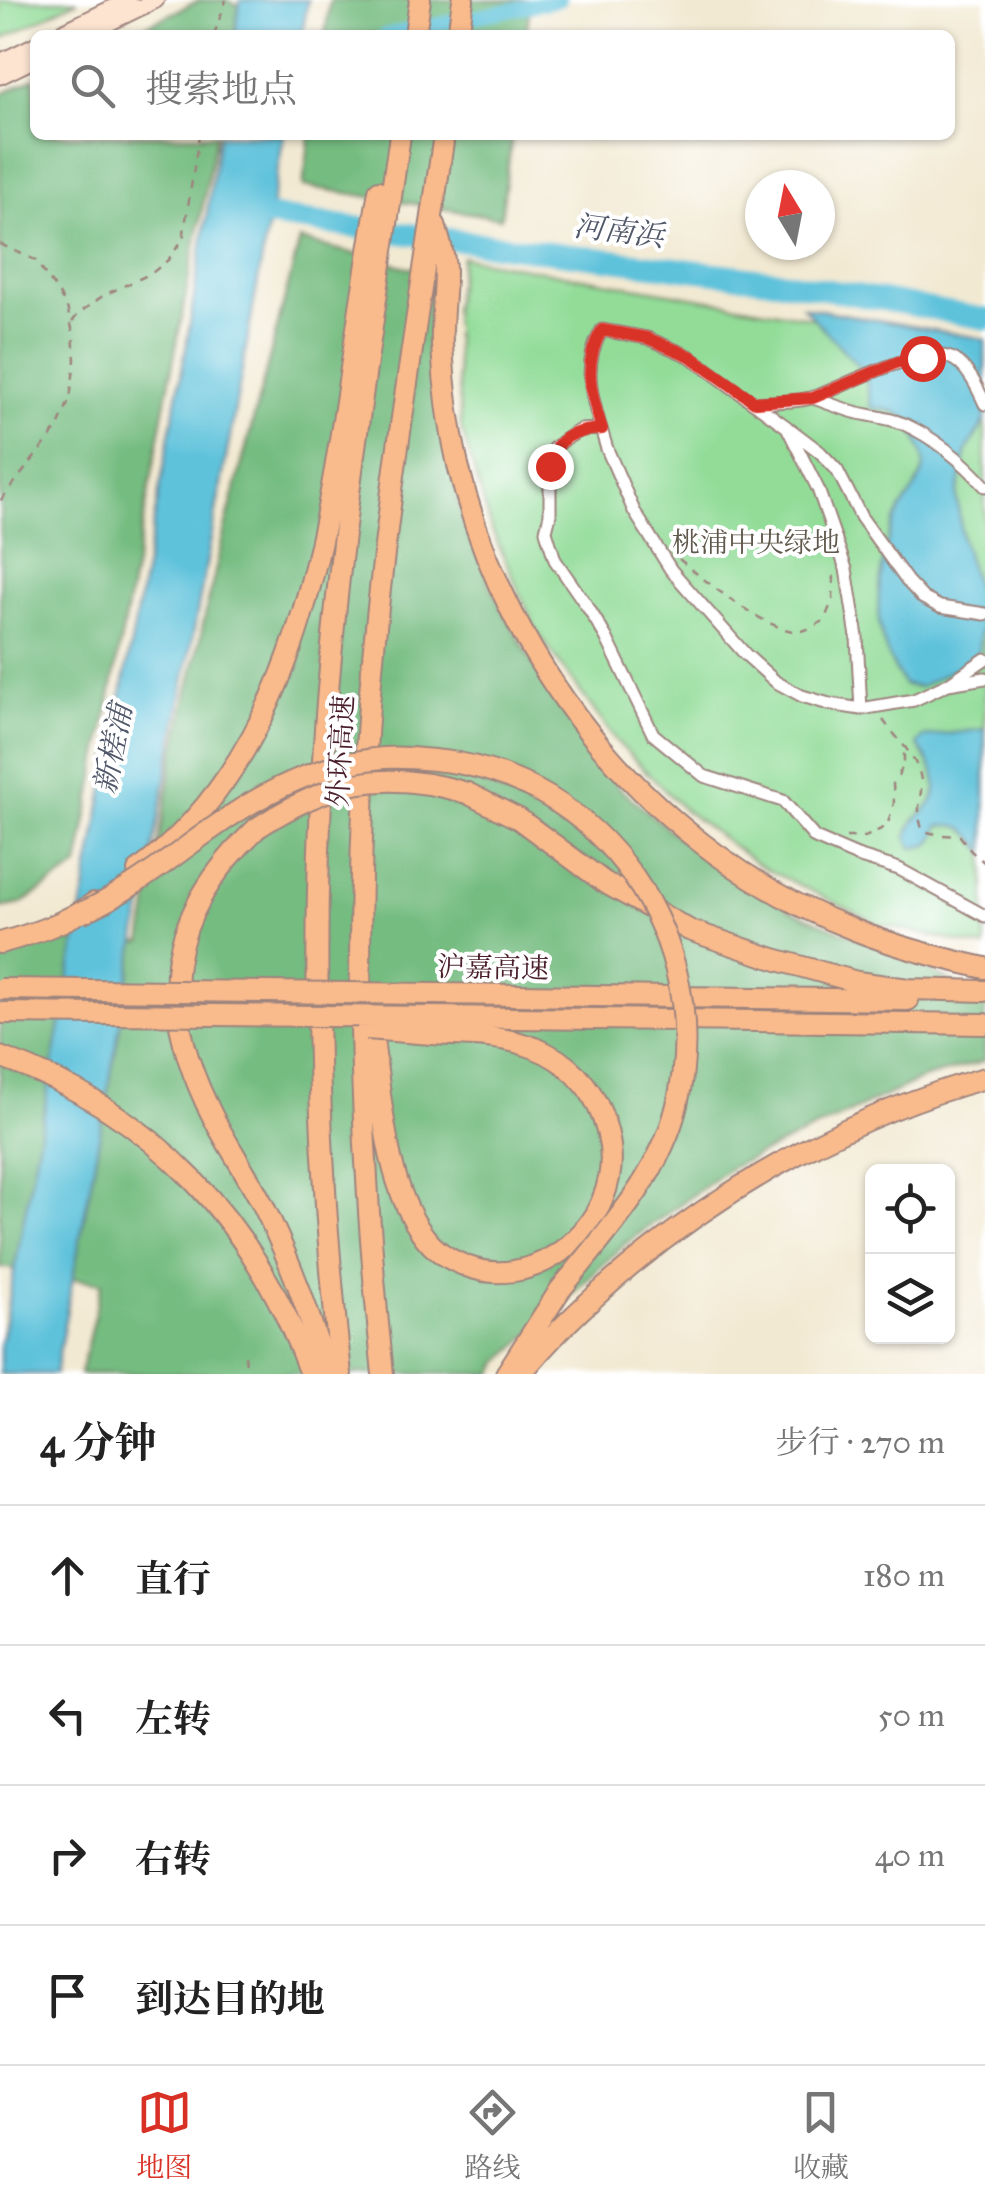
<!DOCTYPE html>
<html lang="zh">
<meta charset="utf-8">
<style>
:root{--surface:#fff;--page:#f2f2f2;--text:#222;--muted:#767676;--line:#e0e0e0;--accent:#d93025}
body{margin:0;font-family:"IM FELL Great Primer","Noto Serif SC",serif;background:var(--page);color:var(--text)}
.controls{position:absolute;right:30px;bottom:30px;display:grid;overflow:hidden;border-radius:15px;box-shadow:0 2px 8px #0004}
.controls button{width:90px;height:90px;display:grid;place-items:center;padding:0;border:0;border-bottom:2px solid var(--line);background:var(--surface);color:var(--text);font:50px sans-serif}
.compass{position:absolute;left:745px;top:170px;width:90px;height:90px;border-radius:50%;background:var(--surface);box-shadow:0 2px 8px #0004;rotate:350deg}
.stop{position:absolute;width:30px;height:30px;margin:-22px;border:8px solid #d93025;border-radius:50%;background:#fff}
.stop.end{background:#d93025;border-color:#fff;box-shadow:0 2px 10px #0008}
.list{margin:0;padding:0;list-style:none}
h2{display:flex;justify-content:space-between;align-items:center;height:130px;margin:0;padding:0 40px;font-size:42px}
h2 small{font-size:32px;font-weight:400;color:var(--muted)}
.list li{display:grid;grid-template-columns:65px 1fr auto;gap:30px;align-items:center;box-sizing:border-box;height:140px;padding:0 40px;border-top:2px solid var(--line)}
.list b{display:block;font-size:38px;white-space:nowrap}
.list em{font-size:32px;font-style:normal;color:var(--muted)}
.icon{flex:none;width:55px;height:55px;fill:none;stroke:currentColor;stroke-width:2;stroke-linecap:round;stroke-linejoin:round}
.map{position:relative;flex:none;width:985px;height:1374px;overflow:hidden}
.search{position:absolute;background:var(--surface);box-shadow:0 2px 8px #0004;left:30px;right:30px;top:30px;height:110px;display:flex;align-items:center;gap:25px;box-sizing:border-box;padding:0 35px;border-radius:15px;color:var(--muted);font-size:38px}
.sheet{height:690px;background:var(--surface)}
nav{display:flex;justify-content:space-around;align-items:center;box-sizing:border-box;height:140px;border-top:2px solid var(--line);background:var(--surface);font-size:28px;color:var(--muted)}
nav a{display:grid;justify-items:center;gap:5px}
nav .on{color:var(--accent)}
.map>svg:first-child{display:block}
.green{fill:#92dc98;stroke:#6e7e62;stroke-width:2.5}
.forest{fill:#75bc80;stroke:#606e56;stroke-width:2.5}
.water{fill:#5ec2db;stroke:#547083;stroke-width:2.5}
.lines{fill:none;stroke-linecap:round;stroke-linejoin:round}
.canal{stroke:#5ec2db;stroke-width:14}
.river{stroke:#5ec2db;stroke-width:22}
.street-casing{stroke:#9e847e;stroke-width:15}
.secondary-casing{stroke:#9e847e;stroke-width:19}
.highway-casing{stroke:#9e847e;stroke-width:24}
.path{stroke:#9e847e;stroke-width:2.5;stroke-dasharray:8 8;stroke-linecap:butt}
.street{stroke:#fff;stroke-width:11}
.secondary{stroke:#fde4d1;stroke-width:15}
.highway{stroke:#fabb8c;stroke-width:20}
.highway-bridge-casing{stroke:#9e847e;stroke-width:24;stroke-linecap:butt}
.highway-bridge{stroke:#fabb8c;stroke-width:20}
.route{stroke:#d93025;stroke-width:12}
.labels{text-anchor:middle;stroke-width:8;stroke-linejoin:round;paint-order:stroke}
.park-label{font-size:28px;fill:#60584c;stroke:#fff}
.street-label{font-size:28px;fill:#4a1f2b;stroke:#fff}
.water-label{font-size:30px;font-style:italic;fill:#515869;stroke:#fff}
</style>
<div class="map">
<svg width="985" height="1374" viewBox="0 0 985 1374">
<rect width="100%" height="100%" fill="#fff"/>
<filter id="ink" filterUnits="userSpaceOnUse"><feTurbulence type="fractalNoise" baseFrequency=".01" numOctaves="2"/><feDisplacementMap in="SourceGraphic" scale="20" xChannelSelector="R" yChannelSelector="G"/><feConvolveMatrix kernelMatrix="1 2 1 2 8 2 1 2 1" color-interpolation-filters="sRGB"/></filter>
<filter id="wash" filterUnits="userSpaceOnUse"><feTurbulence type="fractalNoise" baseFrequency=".0048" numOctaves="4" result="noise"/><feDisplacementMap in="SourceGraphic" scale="40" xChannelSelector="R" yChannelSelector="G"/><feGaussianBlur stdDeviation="2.25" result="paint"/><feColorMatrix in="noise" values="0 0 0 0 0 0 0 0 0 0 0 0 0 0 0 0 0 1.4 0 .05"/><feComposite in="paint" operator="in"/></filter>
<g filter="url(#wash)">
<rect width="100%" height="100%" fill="#f2e9d2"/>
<path class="green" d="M0 0H78L0 40Z
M462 257 985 348V948L879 924 760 866 682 808 617 742 537 632 492 530 461 428 453 310Z"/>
<path class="forest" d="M200 0H226L240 7 235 35H126Z
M330 0H531L526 35H325Z
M35 78V135H216L78 867 21 904 0 908V95Z
M310 135H512L501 218 303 186Z
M300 240 431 273 444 429 463 523 500 605 552 697 619 788 693 850 793 911 901 956 985 999V1061L922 1079 730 1168 625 1244 498 1364 493 1374H80L102 1283 0 1267V941L142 942 174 753 224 532Z"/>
<path class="water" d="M240 0H308L302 35H235Z
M219 135H284L232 426 55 1374H0V1347L186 348Z
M803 307 985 339V421L967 450 957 496 962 539 976 587 985 599 978 655 921 687 904 685C893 668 884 649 880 629 875 598 883 543 897 516 905 499 925 481 924 461 924 455 919 445 917 439 906 412 899 411 871 408L865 373Z
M985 729V852C968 833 967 822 939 826 933 844 933 846 913 848L907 838C913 814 918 821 930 805 945 784 929 762 917 744L923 737Z"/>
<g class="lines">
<path class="canal" d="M385 35 559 0"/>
<path class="river" d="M243 213 786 282 985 319"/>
</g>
</g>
<g filter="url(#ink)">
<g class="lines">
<defs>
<path id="street" d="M813 398C828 403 843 409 858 413 873 416 889 418 904 424 934 438 963 461 985 486
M755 403C774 401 799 403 817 396 847 385 925 342 955 360 969 369 978 389 985 404
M601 429C591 395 582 363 602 330L647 338 689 356 787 427 818 489 846 569 857 637 861 709
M791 430 820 452 837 470 861 517 907 581 923 598 940 607 985 614
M985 678 948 684 914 700 861 709 829 704 802 696 776 682 745 654 671 570 634 511 607 449 601 429 580 430 564 440 553 449 550 466V514L546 531 555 560 589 609 606 637 653 734 704 776 783 801 815 838 857 856 899 869 985 916
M951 682 985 659"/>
<path id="secondary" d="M56 35 129 0
M84 35 156 0
M0 62 35 45
M0 76 35 59"/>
<path id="highway" d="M415 35 420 0
M458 35 463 0
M435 225C439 240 445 255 445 270 445 295 441 320 442 345 444 385 449 426 458 465 507 671 656 853 855 930 897 947 940 958 985 968
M467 793 519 819 604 882 689 930 774 959 857 982 909 989 985 991
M257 828C163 917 155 1004 213 1117 228 1146 247 1174 262 1203 289 1258 311 1314 326 1374
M138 871C286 760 321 567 347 395 357 327 367 259 379 191
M0 943C33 934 66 923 94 903
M432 994 908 1000
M433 1017 985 1024
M372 1032C381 1094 385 1185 424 1236 434 1250 450 1260 466 1266 528 1290 597 1241 609 1178 614 1153 608 1127 597 1104 583 1075 555 1053 523 1044 494 1035 462 1036 432 1034
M0 1057C153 1111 256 1223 310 1374
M341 1374C317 1156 310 934 326 715 341 520 372 328 400 135
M383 1374C360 1156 353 937 368 719 382 523 416 329 444 135
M506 1374 560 1290
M521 1374C552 1334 591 1299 629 1267 734 1181 855 1114 985 1078"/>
</defs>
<use href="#street" class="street-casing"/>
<use href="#secondary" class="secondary-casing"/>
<use href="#highway" class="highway-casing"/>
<path class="path" d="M214 35 226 0
M0 244 35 260 53 285 67 307 73 333 75 360 70 399 57 429 0 501
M72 322 79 313 104 295 152 273 168 260 183 239 199 135
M679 559C703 579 770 635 801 631 808 630 817 624 824 621L833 599 834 574
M883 720C895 737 915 754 920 775 925 795 913 806 923 831L941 835 960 836 971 851 985 863
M846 837H865L887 826 894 803 893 784 904 765V752
M245 1355 247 1374"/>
<use href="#street" class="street"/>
<use href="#secondary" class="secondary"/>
<use href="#highway" class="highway"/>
<defs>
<path id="highway-bridge" d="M257 828C329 781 383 768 467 793
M81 913C146 885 192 837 253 802 290 780 331 764 374 759 393 756 414 758 434 760 604 775 715 941 677 1105 660 1177 605 1234 560 1290
M0 989 432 994
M0 1013 433 1017
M367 1029 432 1034"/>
</defs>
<use href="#highway-bridge" class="highway-bridge-casing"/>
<use href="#highway-bridge" class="highway-bridge"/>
</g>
</g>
<g class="lines" filter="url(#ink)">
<path class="route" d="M550 466C555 436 574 431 602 429 591 395 582 363 602 330L647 338 690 356 755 402 813 398 898 362 922 358"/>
</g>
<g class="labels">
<g class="park-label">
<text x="756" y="552">桃浦中央绿地</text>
</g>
<g class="street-label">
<text transform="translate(340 751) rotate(-87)" y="10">外环高速</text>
<text transform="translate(493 967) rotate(1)" y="10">沪嘉高速</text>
</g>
<g class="water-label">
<text transform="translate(619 231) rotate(7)" y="10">河南浜</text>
<text transform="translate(113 749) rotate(-79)" y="10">新槎浦</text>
</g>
</g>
</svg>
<div class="controls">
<button><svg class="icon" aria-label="locate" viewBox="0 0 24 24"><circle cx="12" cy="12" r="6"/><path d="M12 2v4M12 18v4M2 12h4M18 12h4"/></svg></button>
<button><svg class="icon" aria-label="layers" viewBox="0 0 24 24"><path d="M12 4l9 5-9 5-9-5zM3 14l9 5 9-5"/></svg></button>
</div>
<svg class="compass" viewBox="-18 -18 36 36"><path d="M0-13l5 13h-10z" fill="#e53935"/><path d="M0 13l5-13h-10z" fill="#767676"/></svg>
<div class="stop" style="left:922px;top:358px"></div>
<div class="stop end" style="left:550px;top:466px"></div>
<div class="search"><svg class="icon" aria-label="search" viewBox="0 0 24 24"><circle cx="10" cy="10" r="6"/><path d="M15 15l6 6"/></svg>搜索地点</div>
</div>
<section class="sheet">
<h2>4 分钟<small>步行 · 270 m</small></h2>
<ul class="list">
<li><svg class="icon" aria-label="ahead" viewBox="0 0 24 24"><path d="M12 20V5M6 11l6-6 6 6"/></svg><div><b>直行</b></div><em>180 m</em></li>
<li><svg class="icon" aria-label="left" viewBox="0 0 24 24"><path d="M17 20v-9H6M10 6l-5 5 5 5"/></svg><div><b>左转</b></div><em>50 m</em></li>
<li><svg class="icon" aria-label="right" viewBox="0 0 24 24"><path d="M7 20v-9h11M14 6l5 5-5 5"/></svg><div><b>右转</b></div><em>40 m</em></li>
<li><svg class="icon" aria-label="arrive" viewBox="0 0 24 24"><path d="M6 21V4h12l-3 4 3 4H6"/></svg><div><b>到达目的地</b></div></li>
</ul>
</section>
<nav>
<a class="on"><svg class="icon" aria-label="map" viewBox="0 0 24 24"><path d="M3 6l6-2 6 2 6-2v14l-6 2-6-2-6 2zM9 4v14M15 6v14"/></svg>地图</a>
<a><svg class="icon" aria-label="directions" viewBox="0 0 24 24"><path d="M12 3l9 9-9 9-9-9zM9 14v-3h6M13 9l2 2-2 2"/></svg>路线</a>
<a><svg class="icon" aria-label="saved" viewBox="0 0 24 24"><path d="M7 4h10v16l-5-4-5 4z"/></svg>收藏</a>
</nav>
